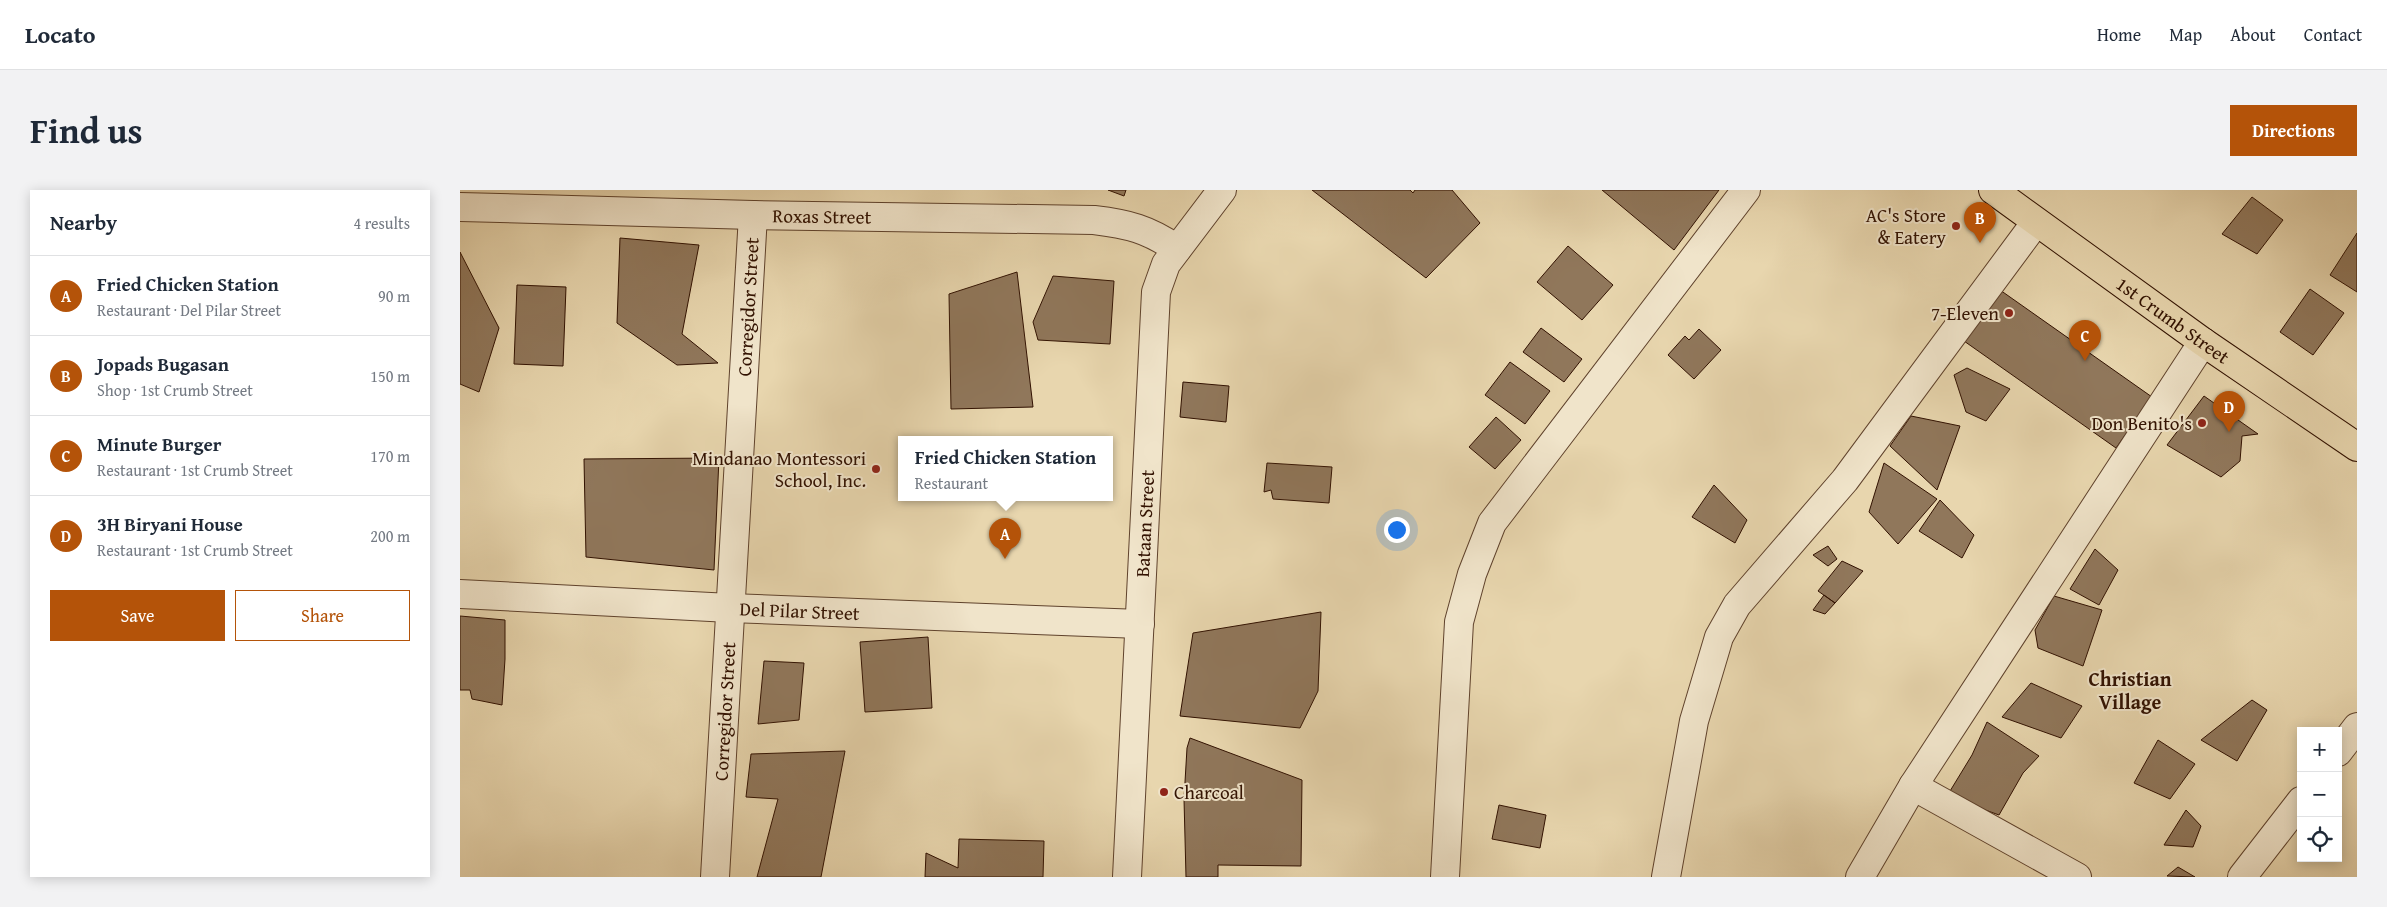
<!DOCTYPE html>
<meta charset="utf-8">
<style>
:root{--surface:#fff;--page:#f2f2f3;--text:#1f2937;--muted:#747a83;--line:#e0e1e3;--accent:#b45309}
body{margin:0;font-family:"Gentium Book Plus",serif;background:var(--page);color:var(--text)}
.controls{position:absolute;right:15px;bottom:15px;display:grid;overflow:hidden;border-radius:0px;box-shadow:0 2px 12px #0003}
.controls button{width:45px;height:45px;display:grid;place-items:center;padding:0;border:0;border-bottom:1px solid var(--line);background:var(--surface);color:var(--text);font:25px sans-serif}
.you{position:absolute;left:936px;top:339px;width:18px;height:18px;margin:-12px;border:4px solid #fff;border-radius:50%;background:#1a73e8;box-shadow:0 0 0 8px #1a73e833}
.badge{display:grid;place-items:center;width:32px;height:32px;border-radius:50%;background:var(--accent);color:#fff;font-size:16px;font-weight:700}
.pin{position:absolute;translate:-50% -41px;filter:drop-shadow(0 1px 2px #0008)}
.pin::after{content:'';position:absolute;top:26px;width:18px;height:15px;background:inherit;clip-path:polygon(0 0,100% 0,50% 100%)}
.popup{position:absolute;left:438px;top:246px;width:215px;height:65px;box-sizing:border-box;display:grid;place-content:center;border-radius:0px;background:var(--surface);filter:drop-shadow(0 1px 4px #0005);font-size:16px;white-space:nowrap;color:var(--muted)}
.popup b{font-size:19px;color:var(--text)}
.popup::after{content:'';position:absolute;left:50%;top:100%;margin-left:-10px;border:10px solid transparent;border-top-color:var(--surface)}
.list{margin:0;padding:0;list-style:none}
h2{display:flex;justify-content:space-between;align-items:center;height:65px;margin:0;padding:0 20px;font-size:21px}
h2 small{font-size:16px;font-weight:400;color:var(--muted)}
.list li{display:grid;grid-template-columns:32px 1fr auto;gap:15px;align-items:center;box-sizing:border-box;height:80px;padding:0 20px;border-top:1px solid var(--line)}
.list b{display:block;font-size:19px;white-space:nowrap}
.list p{margin:0;font-size:16px;white-space:nowrap;color:var(--muted)}
.list em{font-size:16px;font-style:normal;color:var(--muted)}
.actions{display:flex;gap:10px;padding:15px 20px}
.actions a{flex:1;padding:11px 0;border:1px solid var(--accent);border-radius:0px;text-align:center;font-size:18px;color:var(--accent)}
.actions .main{background:var(--accent);color:#fff}
.icon{flex:none;width:28px;height:28px;fill:none;stroke:currentColor;stroke-width:2;stroke-linecap:round;stroke-linejoin:round}
.map{position:relative;flex:none;width:1897px;height:687px;overflow:hidden;border-radius:0px}
header{display:flex;align-items:center;gap:30px;box-sizing:border-box;height:70px;padding:0 25px;background:var(--surface);border-bottom:1px solid var(--line)}
header strong{font-size:24px}
nav{display:flex;gap:28px;margin-inline-start:auto;font-size:18px}
.intro{display:flex;align-items:center;justify-content:space-between;box-sizing:border-box;height:120px;padding:0 30px}
h1{margin:0;font-size:35px}
.button{padding:12px 22px;border-radius:0px;background:var(--accent);color:#fff;font-size:18px;font-weight:700}
main{display:flex;gap:30px;padding:0 30px}
aside{flex:1;background:var(--surface);border-radius:0px;box-shadow:0 2px 12px #0003}
.map>svg:first-child{display:block}
.building{fill:#90775b;stroke:#311101}
.lines{fill:none;stroke-linecap:round;stroke-linejoin:round}
.minor-casing{stroke:#5f422c;stroke-width:30}
.major-casing{stroke:#311101;stroke-width:30}
.minor{stroke:#f0e4ca;stroke-width:28}
.major{stroke:#e8d6ae;stroke-width:28}
.poi-dot{fill:#8f2418;stroke:#f0e4ca;stroke-width:2}
.labels{text-anchor:middle;stroke-width:4;stroke-linejoin:round;paint-order:stroke}
.poi-label{font-size:19px;fill:#311101;stroke:#f0e4ca;text-anchor:end}
.street-label{font-size:19px;fill:#311101;stroke:#f0e4ca}
.neighbourhood-label{font-size:20px;font-weight:bold;fill:#311101;stroke:#f0e4ca}
</style>
<header>
<strong>Locato</strong>
<nav><a>Home</a><a>Map</a><a>About</a><a>Contact</a></nav>
</header>
<div class="intro"><h1>Find us</h1><a class="button">Directions</a></div>
<main>
<aside>
<h2>Nearby<small>4 results</small></h2>
<ul class="list">
<li><span class="badge">A</span><div><b>Fried Chicken Station</b><p>Restaurant · Del Pilar Street</p></div><em>90 m</em></li>
<li><span class="badge">B</span><div><b>Jopads Bugasan</b><p>Shop · 1st Crumb Street</p></div><em>150 m</em></li>
<li><span class="badge">C</span><div><b>Minute Burger</b><p>Restaurant · 1st Crumb Street</p></div><em>170 m</em></li>
<li><span class="badge">D</span><div><b>3H Biryani House</b><p>Restaurant · 1st Crumb Street</p></div><em>200 m</em></li>
</ul>
<div class="actions"><a class="main">Save</a><a>Share</a></div>
</aside>
<div class="map">
<svg width="1897" height="687" viewBox="0 0 1897 687">
<rect width="100%" height="100%" fill="#e8d6ae"/>
<filter id="stains"><feTurbulence type="fractalNoise" baseFrequency=".004" numOctaves="4"/><feColorMatrix values="0 0 0 0 .2 0 0 0 0 .09 0 0 0 0 .02 0 0 0 .5 -.17"/></filter>
<radialGradient id="worn" r=".72"><stop offset=".6" stop-color="#630" stop-opacity="0"/><stop offset="1" stop-color="#630" stop-opacity=".3"/></radialGradient>
<path class="building" d="M648 0H666L664 6Z
M852 0H950L953 3 955 0H992L1020 33 966 88Z
M1142 0H1259L1214 60Z
M1792 7 1823 30 1797 64 1762 44Z
M1897 43V102L1870 85Z
M160 48 239 55 222 144 258 173 217 175 157 133Z
M1108 56 1153 95 1122 130 1077 92Z
M0 62 39 138 19 202 0 194Z
M557 82 573 217 491 219 489 104Z
M593 86 654 91 650 154 578 150 573 132Z
M57 95 106 97 103 176 54 174Z
M1850 99 1884 123 1853 165 1820 142Z
M1540 100 1692 207 1656 258 1504 151Z
M1081 138 1122 169 1104 192 1063 162Z
M1239 139 1261 160 1234 189 1208 165 1225 146 1229 150Z
M1050 172 1090 201 1065 234 1025 205Z
M1507 178 1550 199 1526 231 1506 222 1494 185Z
M723 192 769 196 766 232 720 227Z
M1744 206 1798 244 1782 246 1780 271 1761 287 1707 255Z
M1451 226 1500 236 1477 300 1430 256Z
M1036 227 1061 250 1035 279 1009 257Z
M259 268 254 380 126 367 124 269Z
M807 273 872 277 869 313 813 309 811 300 804 302Z
M1424 273 1477 309 1438 354 1409 322Z
M1254 295 1287 330 1275 353 1232 327Z
M1480 310 1514 345 1502 368 1459 341Z
M1368 356 1377 369 1368 376 1353 365Z
M1635 359 1658 380 1639 415 1610 399Z
M1382 371 1403 381 1375 413 1358 401Z
M1364 405 1375 413 1365 424 1353 420Z
M1594 406 1642 420 1623 476 1578 458 1575 440Z
M861 422 858 501 840 538 720 526 733 443Z
M0 426 45 430V469L42 515 12 509 10 500H0Z
M468 447 472 518 405 522 400 452Z
M304 471 344 473 339 530 298 534Z
M1571 493 1622 516 1601 548 1542 527Z
M1792 510 1807 520 1777 571 1741 550Z
M1527 532 1579 566 1563 583 1539 625 1487 606 1512 565Z
M730 548 842 590 841 676 758 675V687H726L724 609 727 558Z
M1698 550 1735 574 1710 609 1674 593Z
M385 561 361 687H297L318 609 286 607 291 564Z
M1039 615 1086 625 1080 658 1032 649Z
M1726 620 1741 636 1733 657 1704 655Z
M499 649 584 651 583 687H465L466 663 498 678Z
M1718 677 1735 687 1707 686Z"/>
<g class="lines">
<defs>
<g id="minor">
<path id="s1" d="M0 17 293 25 634 30C668 34 688 39 717 59"/>
<path id="s2" d="M0 404 270 418 680 434"/>
<path d="M1878 562 1897 537"/>
<path d="M1453 596 1617 687"/>
<path id="s3" d="M255 687 293 25"/>
<path id="s4" d="M667 687 696 102 706 74 762 0"/>
<path d="M985 687 999 432 1012 384 1032 333 1286 0"/>
<path d="M1206 687 1234 531 1259 447 1277 415 1385 290 1576 32"/>
<path d="M1400 687 1453 596 1743 152"/>
<path d="M1782 687 1841 611"/>
</g>
<g id="major">
<path id="s5" d="M1533 0 1743 152 1897 257"/>
</g>
</defs>
<use href="#minor" class="minor-casing"/>
<use href="#major" class="major-casing"/>
<use href="#minor" class="minor"/>
<use href="#major" class="major"/>
</g>
<g class="poi-dot">
<circle cx="1496" cy="36" r="5"/>
<circle cx="1549" cy="123" r="5"/>
<circle cx="1742" cy="233" r="5"/>
<circle cx="416" cy="279" r="5"/>
<circle cx="704" cy="602" r="5"/>
</g>
<g class="labels">
<g class="poi-label">
<text x="1486" y="32">AC's Store<tspan x="1486" dy="22">&amp; Eatery</tspan></text>
<text x="1539" y="130">7-Eleven</text>
<text x="1732" y="240">Don Benito's</text>
<text x="406" y="275">Mindanao Montessori<tspan x="406" dy="22">School, Inc.</tspan></text>
<text x="714" y="609" text-anchor="start">Charcoal</text>
</g>
<g class="street-label">
<text dy="7" stroke="none"><textPath href="#s1" startOffset="362">Roxas Street</textPath></text>
<text dy="7" stroke="none"><textPath href="#s3" startOffset="571">Corregidor Street</textPath></text>
<text dy="7" stroke="none"><textPath href="#s5" startOffset="222">1st Crumb Street</textPath></text>
<text dy="7" stroke="none"><textPath href="#s4" startOffset="354">Bataan Street</textPath></text>
<text dy="7" stroke="none"><textPath href="#s2" startOffset="340">Del Pilar Street</textPath></text>
<text dy="7" stroke="none"><textPath href="#s3" startOffset="166">Corregidor Street</textPath></text>
</g>
<g class="neighbourhood-label">
<text x="1670" y="496">Christian<tspan x="1670" dy="23">Village</tspan></text>
</g>
</g>
<rect width="100%" height="100%" filter="url(#stains)"/>
<rect width="100%" height="100%" fill="url(#worn)"/>
</svg>
<div class="controls">
<button>+</button>
<button>−</button>
<button><svg class="icon" aria-label="locate" viewBox="0 0 24 24"><circle cx="12" cy="12" r="6"/><path d="M12 2v4M12 18v4M2 12h4M18 12h4"/></svg></button>
</div>
<div class="you"></div>
<div class="pin badge" style="left:545px;top:369px">A</div>
<div class="popup"><b>Fried Chicken Station</b>Restaurant</div>
<div class="pin badge" style="left:1520px;top:53px">B</div>
<div class="pin badge" style="left:1625px;top:171px">C</div>
<div class="pin badge" style="left:1769px;top:242px">D</div>
</div>
</main>
